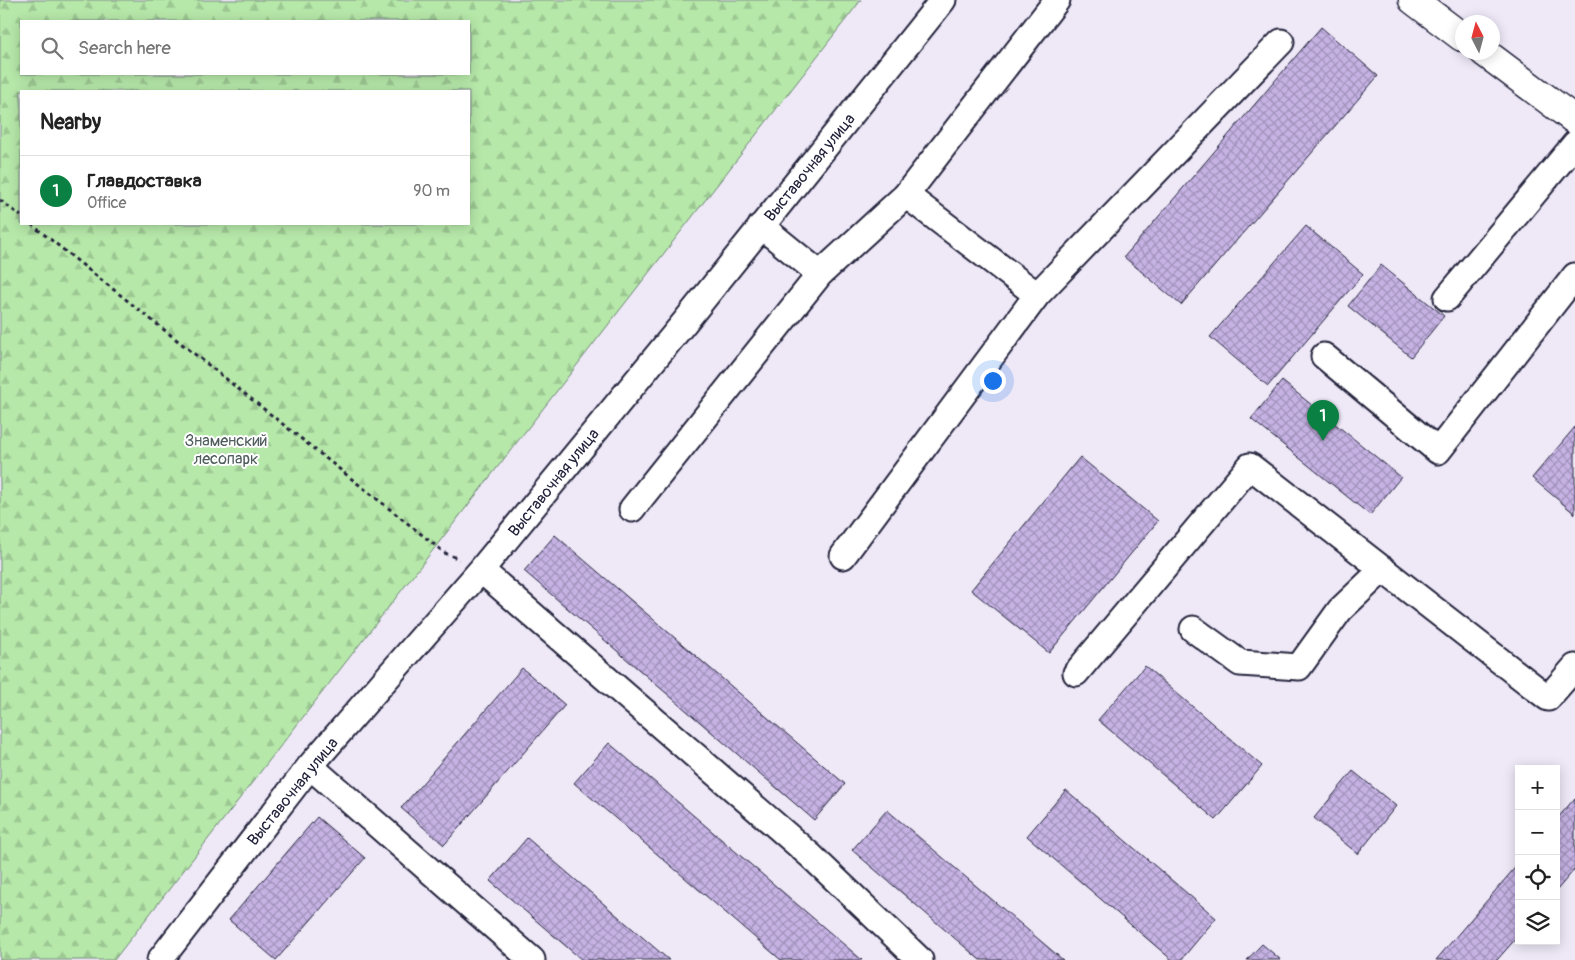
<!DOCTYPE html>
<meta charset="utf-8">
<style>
:root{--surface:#fff;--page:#f2f2f2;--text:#222;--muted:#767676;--line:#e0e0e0;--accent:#0b8043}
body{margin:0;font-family:Pangolin,sans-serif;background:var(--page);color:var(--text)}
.controls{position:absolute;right:15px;bottom:15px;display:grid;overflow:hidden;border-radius:0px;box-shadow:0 2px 12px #0003}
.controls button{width:45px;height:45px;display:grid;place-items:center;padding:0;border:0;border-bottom:1px solid var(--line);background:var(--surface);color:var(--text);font:25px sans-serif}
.compass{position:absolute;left:1455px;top:15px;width:45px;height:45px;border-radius:50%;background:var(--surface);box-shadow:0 2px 12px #0003;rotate:354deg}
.you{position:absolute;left:992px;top:380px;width:18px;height:18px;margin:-12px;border:4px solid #fff;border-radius:50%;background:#1a73e8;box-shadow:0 0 0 8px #1a73e833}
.badge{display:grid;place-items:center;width:32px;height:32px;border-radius:50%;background:var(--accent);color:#fff;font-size:16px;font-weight:700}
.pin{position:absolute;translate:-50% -41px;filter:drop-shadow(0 1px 2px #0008)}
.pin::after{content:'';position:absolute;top:26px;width:18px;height:15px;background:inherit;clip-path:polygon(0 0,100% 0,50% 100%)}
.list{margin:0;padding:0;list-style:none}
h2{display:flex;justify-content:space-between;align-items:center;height:65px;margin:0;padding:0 20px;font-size:21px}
h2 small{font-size:16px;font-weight:400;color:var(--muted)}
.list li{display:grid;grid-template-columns:32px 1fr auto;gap:15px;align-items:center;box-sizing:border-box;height:70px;padding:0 20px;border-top:1px solid var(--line)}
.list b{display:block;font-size:19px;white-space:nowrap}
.list p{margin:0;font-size:16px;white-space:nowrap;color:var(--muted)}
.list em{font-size:16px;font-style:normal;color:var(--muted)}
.icon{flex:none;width:28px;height:28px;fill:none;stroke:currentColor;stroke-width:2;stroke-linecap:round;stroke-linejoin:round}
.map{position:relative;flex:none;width:1575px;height:960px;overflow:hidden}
.search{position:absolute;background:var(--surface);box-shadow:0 2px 12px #0003;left:20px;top:20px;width:450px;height:55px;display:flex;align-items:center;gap:12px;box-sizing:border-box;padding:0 18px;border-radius:0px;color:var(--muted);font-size:19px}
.panel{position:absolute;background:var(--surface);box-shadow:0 2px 12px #0003;left:20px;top:90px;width:450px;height:135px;border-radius:0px}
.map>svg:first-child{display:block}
.forest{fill:url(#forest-firs);stroke:#6c8572;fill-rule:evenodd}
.building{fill:url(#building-cross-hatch);stroke:#22223b}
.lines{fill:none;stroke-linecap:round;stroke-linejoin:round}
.minor-casing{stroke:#22223b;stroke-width:29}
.major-casing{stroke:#22223b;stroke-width:31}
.path{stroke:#22223b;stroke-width:3;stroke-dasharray:4 4;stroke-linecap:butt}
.minor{stroke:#fff;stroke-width:25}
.major{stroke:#fff;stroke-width:28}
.labels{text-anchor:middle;stroke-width:4;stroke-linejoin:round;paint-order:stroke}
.street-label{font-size:16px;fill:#22223b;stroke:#fff}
.park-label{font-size:16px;fill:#4e5d5c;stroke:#fff}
</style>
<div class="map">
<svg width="1575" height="960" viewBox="0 0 1575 960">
<defs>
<pattern id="forest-firs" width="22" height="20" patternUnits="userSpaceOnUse" patternTransform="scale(1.25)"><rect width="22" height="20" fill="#b6e8a9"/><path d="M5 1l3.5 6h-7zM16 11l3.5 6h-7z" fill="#9cc792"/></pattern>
<pattern id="building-cross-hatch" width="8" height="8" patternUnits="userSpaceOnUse" patternTransform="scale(1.25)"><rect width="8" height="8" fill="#c6b3e4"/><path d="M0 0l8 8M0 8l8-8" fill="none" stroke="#a091ba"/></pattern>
</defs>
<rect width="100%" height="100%" fill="#eee8f7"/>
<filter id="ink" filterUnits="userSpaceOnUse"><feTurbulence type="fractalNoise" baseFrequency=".02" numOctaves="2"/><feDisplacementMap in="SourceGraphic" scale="10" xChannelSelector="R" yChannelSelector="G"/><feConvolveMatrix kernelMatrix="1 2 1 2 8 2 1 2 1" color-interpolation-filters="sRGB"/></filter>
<g filter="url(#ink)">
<path class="forest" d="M0 0H861L114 960H0ZM21 21H469V74H21ZM21 91H469V224H21Z"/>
<path class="building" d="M1321 27 1378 76 1181 305 1124 257Z
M1306 226 1363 274 1268 386 1210 337Z
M1381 265 1444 316 1411 357 1348 306Z
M1282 381 1401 477 1370 515 1251 419Z
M1575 427V514L1532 478Z
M1080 457 1158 521 1049 653 971 590Z
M555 535 845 784 814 820 524 571Z
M1145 666 1262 766 1216 820 1098 720Z
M522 668 565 705 444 845 401 808Z
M609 743 862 960H781L574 783Z
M1353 771 1396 806 1358 854 1314 818Z
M1066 790 1216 918 1181 960H1172L1027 836Z
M1575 798V869L1556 891V820Z
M887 810 1063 960H980L852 850Z
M317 817 365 858 276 960 229 920Z
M527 838 669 960H582L490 881Z
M1519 863V935L1497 960H1436Z
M1262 944 1281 960H1247Z"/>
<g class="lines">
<defs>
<path id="minor" d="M761 226 820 274 906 195 1057 0
M1037 295 1281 42
M1447 298 1575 144
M1324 356 1438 451 1575 276
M632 509 820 274
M843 556 1037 295 906 195
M481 570 811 856 920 960
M1193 629 1240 663 1299 667 1340 610 1383 569
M1076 673 1250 466 1548 698 1575 667
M310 766 532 960
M160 960 310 766 481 570 684 323 943 0"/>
<path id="major" d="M1413 0 1462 37
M1484 52 1575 120"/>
</defs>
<use href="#minor" class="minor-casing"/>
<use href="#major" class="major-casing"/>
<path class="path" d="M0 200 21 216
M31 224 445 553 459 559"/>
<use href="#minor" class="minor"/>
<use href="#major" class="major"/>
</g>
</g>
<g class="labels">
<g class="street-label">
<text transform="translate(809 167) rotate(-51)" y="6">Выставочная улица</text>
<text transform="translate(553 482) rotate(-51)" y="6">Выставочная улица</text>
<text transform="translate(292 791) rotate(-51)" y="6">Выставочная улица</text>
</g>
<g class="park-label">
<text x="226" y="446">Знаменский<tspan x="226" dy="18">лесопарк</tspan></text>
</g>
</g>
</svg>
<div class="controls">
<button>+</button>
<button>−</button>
<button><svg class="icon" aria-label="locate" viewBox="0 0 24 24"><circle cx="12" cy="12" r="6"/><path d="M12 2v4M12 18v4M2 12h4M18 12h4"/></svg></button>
<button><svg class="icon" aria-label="layers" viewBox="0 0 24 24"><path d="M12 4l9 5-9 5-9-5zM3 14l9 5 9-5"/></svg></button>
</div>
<svg class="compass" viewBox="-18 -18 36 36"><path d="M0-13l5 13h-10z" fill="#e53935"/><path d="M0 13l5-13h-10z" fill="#767676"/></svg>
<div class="you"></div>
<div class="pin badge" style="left:1323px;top:441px">1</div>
<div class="search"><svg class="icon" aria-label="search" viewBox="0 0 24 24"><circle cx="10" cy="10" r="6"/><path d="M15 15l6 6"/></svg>Search here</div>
<section class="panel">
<h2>Nearby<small></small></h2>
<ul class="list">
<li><span class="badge">1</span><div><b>Главдоставка</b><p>Office</p></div><em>90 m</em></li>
</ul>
</section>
</div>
